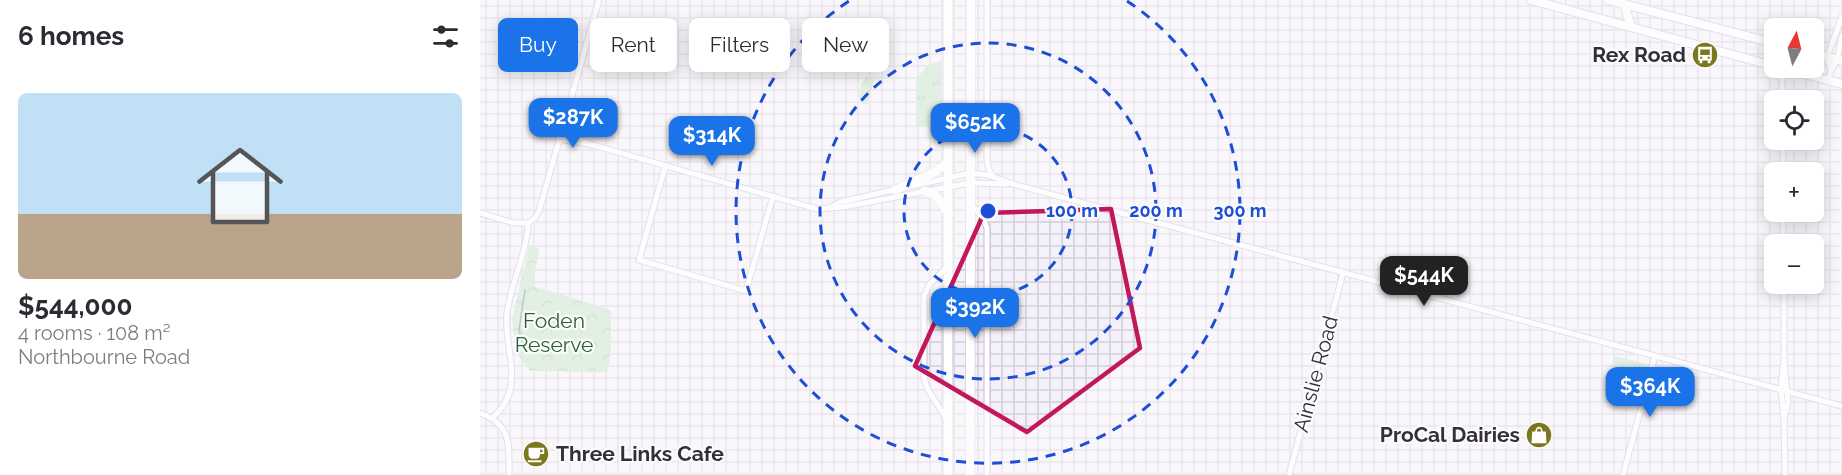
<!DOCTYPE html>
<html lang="en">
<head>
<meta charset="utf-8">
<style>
  :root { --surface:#fff; --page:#f2f2f3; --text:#2b2b33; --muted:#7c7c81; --line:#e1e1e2; --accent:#1a73e8 }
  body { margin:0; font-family:Raleway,sans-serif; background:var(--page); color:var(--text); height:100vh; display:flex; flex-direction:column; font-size:22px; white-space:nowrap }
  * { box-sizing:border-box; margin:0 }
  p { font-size:20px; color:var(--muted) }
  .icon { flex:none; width:33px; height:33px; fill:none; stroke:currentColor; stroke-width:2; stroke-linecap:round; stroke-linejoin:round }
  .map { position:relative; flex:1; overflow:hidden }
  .details { display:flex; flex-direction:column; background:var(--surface); width:480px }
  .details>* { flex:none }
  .banner { position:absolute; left:18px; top:18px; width:570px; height:54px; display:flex; gap:12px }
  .needle { width:39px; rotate:7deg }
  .controls { position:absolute; left:1284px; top:18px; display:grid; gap:12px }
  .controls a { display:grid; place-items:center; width:60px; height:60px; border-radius:9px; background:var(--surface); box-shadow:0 3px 15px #0003; font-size:30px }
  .price { position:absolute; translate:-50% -51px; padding:0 14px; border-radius:12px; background:var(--accent); color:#fff; font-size:20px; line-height:39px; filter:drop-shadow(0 2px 3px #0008) }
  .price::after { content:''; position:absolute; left:50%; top:36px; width:18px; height:14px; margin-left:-9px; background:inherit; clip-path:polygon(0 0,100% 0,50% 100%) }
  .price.selected { background:#222; color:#fff }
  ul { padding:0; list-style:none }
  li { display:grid; align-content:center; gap:12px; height:318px; padding:0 18px }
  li+li { border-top:2px solid var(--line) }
  li span { display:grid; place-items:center; height:186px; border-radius:9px; color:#555 }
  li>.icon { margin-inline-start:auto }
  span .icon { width:108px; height:108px; fill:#fffc; stroke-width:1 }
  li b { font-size:26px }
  h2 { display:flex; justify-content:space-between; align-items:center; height:72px; padding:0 18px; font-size:26px }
  .tag { padding:0 21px; border-radius:9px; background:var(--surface); box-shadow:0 3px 15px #0003; font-size:21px; line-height:54px }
  .tag.selected { background:var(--accent); color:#fff }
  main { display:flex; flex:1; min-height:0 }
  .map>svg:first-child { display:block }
</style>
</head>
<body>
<main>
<section class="details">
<h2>6 homes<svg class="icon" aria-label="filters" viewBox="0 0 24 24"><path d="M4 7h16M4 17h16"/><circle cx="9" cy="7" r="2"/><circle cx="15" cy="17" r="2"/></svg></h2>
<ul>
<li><span style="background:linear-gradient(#bfe0f5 65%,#b9a48a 0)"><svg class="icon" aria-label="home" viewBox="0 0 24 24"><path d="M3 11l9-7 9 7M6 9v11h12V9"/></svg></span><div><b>$544,000</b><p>4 rooms · 108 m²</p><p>Northbourne Road</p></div></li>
</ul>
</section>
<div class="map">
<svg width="1362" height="475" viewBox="0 0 1362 475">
  <defs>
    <pattern id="industrial-grid" width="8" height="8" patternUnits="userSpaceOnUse" patternTransform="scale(1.5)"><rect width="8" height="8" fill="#f5f1fa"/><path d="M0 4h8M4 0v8" fill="none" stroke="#d3cfd7"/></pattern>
    <pattern id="grass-tufts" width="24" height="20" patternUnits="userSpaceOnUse" patternTransform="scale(1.5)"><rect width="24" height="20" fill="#c3e3c6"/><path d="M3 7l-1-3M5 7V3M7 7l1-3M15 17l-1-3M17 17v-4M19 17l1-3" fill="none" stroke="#a8c3ab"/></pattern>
    <pattern id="park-crowns" width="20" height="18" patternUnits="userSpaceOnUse" patternTransform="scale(1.5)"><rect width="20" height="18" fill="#c3e3c6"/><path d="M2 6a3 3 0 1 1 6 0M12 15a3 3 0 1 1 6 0" fill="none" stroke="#a8c3ab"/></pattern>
    <pattern id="garden-furrows" width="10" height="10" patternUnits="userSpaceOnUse" patternTransform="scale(1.5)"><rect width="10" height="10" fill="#c3e3c6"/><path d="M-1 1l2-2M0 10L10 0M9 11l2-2" fill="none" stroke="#a8c3ab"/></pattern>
  </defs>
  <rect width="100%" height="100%" fill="#fbfbfb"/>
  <path fill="url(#industrial-grid)" fill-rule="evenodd" d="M0,0H1362V475H0ZM1294,28H1334V68H1294ZM1294,100H1334V140H1294ZM1294,172H1334V212H1294ZM1294,244H1334V284H1294Z"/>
  <g fill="url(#grass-tufts)">
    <path d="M461,61V114L459,126H437L436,129V84L437,80L436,79L448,65Z"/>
    <path d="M1134,356L1167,364L1163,381L1156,379L1157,372L1132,365Z"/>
    <path d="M1178,367L1211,376L1209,386L1184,379L1181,386L1173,384Z"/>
  </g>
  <path fill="url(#park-crowns)" d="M49,246L59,248L53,286L131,310V350L128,372L50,371L36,352L32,319Z"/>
  <path fill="url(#garden-furrows)" d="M387,77H393L394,80L387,105L381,103C378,92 379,85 387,77Z"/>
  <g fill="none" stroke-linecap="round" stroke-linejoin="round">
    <path stroke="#7483a3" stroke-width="1.5" d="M44,349L39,330L45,290"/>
    <defs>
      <g id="street">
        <path d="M1301,68L1303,100"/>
        <path d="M1351,70L1347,57L1362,17"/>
        <path d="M1348,80L1351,70L1357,60L1362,36"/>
        <path d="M503,115C515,132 499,158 513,177"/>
        <path d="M492,124L503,115L507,107V0"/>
        <path d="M81,133L109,143"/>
        <path d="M79,139L113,145L337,209L363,207L490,183L528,184"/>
        <path d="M1303,140V172"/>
        <path d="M185,167L159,260L266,291L293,196"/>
        <path d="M432,186L490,173L508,175L533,184L1362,406"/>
        <path d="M491,204L503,219L507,228V475"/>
        <path d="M349,208L361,202L417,189"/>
        <path d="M1303,212V244"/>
        <path d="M0,213L34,223H48"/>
        <path d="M48,223L55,218L59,211L119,0"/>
        <path d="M467,267L449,285L444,296V377L447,388L467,420"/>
        <path d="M1304,284V362L1308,402L1304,419"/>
        <path d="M1303,366L1301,390L1304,419L1305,475"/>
        <path d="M0,413C32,424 29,446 29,475"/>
        <path d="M13,418C20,410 27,402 30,391C36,365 24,339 27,313C31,282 47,254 48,223"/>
        <path d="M809,475L863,273"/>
        <path d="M1143,475L1175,356"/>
      </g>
      <g id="primary">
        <path d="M1051,0L1294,66"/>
        <path d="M1128,0L1294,43"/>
        <path d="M1144,4L1151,27"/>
        <path d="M1334,53L1362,61"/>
        <path d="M1302,68L1362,84"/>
      </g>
      <g id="highway">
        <path d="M468,0V475"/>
        <path d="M415,190L453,173L467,163"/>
        <path d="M445,191L455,195L469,214"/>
        <path d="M490,475L491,0"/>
      </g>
    </defs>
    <use href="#street" stroke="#cbbbdb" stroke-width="7"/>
    <use href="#primary" stroke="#cbbbdb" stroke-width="10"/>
    <use href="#highway" stroke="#cbbbdb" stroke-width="10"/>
    <use href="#street" stroke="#fff" stroke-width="5"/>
    <use href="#primary" stroke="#fff" stroke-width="8"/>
    <use href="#highway" stroke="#fff" stroke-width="9"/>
  </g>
  <path d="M0 0H1362V475H0ZM631,209L660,348L547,432L435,366L504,213Z" fill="#fbfbfb" fill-opacity=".55" fill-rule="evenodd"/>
  <path fill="none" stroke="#c2185b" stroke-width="4.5" stroke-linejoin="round" d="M631,209L660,348L547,432L435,366L504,213Z"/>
  <g fill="none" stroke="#1d4ed8" stroke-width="3" stroke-dasharray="10 8">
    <circle cx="508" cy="211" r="84"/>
    <circle cx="508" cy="211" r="168"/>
    <path d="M647 1A252 252 0 1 1 369 1"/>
  </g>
  <defs>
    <symbol id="bus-disc" viewBox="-11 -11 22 22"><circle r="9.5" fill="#7b771d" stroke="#fbfbfb"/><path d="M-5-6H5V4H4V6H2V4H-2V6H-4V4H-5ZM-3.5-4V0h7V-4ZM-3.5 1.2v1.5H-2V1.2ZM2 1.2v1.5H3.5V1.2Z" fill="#fff"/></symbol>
    <symbol id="shop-disc" viewBox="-11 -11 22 22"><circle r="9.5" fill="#7b771d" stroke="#fbfbfb"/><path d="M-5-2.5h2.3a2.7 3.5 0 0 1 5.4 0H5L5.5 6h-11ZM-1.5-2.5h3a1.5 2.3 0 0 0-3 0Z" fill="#fff"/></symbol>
    <symbol id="cafe-disc" viewBox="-11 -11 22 22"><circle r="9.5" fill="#7b771d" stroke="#fbfbfb"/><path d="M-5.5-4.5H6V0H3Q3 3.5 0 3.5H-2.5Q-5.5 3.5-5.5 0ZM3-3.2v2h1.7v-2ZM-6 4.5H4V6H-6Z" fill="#fff"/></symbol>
  </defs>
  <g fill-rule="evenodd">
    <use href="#bus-disc" x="1210" y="40" width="30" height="30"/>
    <use href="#shop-disc" x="1044" y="420" width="30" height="30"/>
    <use href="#cafe-disc" x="41" y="439" width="30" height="30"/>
  </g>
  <g text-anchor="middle" stroke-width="4.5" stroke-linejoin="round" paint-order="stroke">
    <g font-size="21" font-weight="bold" fill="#342e3b" stroke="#fbfbfb" text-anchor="end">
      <text x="1206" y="62">Rex Road</text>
      <text x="1040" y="442">ProCal Dairies</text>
      <text x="76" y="461" text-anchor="start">Three Links Cafe</text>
    </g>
    <g font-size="21" fill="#2b6233" stroke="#fbfbfb">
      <text x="74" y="328">Foden<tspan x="74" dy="24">Reserve</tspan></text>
    </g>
    <g font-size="21" fill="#342e3b" stroke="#fbfbfb">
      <text transform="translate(836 374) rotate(-75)" y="7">Ainslie Road</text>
    </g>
  </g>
  <circle cx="508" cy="211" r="9" fill="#1d4ed8" stroke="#fbfbfb" stroke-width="3"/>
  <g font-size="18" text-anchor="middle" font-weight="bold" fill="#1d4ed8" stroke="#fbfbfb" stroke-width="4.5" stroke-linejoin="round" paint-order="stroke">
    <text x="592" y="217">100 m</text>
    <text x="676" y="217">200 m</text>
    <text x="760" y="217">300 m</text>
  </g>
</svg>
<div class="controls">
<a><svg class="needle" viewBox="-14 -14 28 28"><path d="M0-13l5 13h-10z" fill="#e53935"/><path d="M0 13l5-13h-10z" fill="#7c7c81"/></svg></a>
<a><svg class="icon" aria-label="locate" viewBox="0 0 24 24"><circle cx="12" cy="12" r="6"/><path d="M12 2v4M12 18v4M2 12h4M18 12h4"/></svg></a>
<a>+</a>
<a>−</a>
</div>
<b class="price" style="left:93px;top:149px">$287K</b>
<b class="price" style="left:495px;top:154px">$652K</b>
<b class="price" style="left:232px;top:167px">$314K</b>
<b class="price selected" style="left:944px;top:307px">$544K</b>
<b class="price" style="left:495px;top:339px">$392K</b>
<b class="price" style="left:1170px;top:418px">$364K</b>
<div class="banner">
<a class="tag selected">Buy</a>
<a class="tag">Rent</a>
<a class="tag">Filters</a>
<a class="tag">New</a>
</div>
</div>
</main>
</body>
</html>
